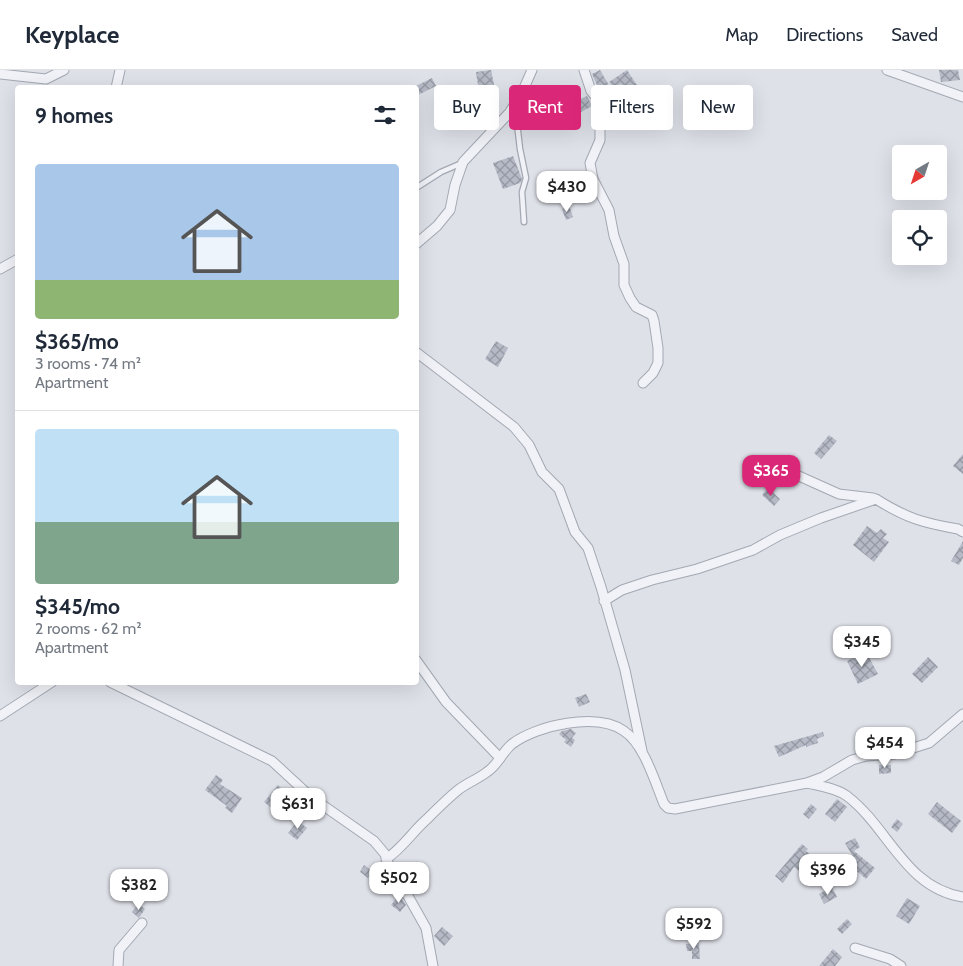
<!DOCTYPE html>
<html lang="en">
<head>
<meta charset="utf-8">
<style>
  :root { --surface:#fff; --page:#f2f2f3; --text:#1f2937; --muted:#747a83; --line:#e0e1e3; --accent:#db2777 }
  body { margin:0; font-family:Cabin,sans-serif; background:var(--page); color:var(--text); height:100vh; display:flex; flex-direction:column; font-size:19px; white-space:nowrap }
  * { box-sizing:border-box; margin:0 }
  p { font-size:16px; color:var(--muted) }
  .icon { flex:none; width:28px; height:28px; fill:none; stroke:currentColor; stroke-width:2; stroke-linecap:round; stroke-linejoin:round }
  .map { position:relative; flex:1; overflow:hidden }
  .side { position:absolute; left:15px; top:15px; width:404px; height:600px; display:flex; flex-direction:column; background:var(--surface); border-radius:5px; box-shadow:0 5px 20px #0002 }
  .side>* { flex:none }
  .guide { position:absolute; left:434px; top:15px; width:454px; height:45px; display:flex; gap:10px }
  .needle { width:32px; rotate:219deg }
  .fabs { position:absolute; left:892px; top:75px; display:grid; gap:10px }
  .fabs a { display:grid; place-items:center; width:55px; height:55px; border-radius:5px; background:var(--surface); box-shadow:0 5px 20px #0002; font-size:25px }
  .price { position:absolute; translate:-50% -42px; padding:0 11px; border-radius:10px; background:#fff; color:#222; font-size:16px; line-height:32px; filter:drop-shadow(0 1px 2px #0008) }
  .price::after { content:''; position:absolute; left:50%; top:30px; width:15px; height:11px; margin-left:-8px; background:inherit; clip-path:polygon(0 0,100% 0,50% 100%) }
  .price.on { background:var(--accent); color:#fff }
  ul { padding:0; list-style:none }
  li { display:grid; align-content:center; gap:10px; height:265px; padding:0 20px }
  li+li { border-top:1px solid var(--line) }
  li span { display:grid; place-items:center; height:155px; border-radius:5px; color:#555 }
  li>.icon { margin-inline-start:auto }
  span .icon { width:90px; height:90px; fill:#fffc; stroke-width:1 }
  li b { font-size:21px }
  h2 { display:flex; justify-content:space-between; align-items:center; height:60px; padding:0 20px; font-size:21px }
  .tag { padding:0 18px; border-radius:5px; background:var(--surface); box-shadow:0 5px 20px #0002; font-size:18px; line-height:45px }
  .tag.on { background:var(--accent); color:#fff }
  header { display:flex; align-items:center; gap:30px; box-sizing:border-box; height:70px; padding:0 25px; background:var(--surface); border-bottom:1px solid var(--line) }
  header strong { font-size:24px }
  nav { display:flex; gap:28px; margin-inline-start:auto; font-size:18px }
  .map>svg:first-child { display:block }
</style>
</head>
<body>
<header>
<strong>Keyplace</strong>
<nav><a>Map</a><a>Directions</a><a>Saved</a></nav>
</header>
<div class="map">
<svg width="963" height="896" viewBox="0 0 963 896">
  <defs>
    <pattern id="building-cross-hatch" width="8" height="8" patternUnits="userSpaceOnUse" patternTransform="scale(1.25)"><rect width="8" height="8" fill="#b5bac6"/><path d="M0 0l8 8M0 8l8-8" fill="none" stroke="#9398a2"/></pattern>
  </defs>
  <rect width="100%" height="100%" fill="#dee1e8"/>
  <g fill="url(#building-cross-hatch)">
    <path d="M491,0L496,24L488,25L489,34L481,35L476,2Z"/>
    <path d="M600,0L610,17L601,24L592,4Z"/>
    <path d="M627,0L639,18L628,25L621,14L614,19L609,12Z"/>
    <path d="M939,0H958L960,10L941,12Z"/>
    <path d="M432,8L436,16L416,26V16Z"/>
    <path d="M587,26L592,36L581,42L575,32Z"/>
    <path d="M513,86L522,109L520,113L503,119L493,93Z"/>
    <path d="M569,136L573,147L566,150L562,139Z"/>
    <path d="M496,271L508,278L498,297L485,289Z"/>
    <path d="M829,365L837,371L821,389L814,383Z"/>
    <path d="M963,384V404L953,396Z"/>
    <path d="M768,418L780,429L774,436L762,425Z"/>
    <path d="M867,456L877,463L881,459L887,464L883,468L889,472L874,492L853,475Z"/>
    <path d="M963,471V488L959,495L951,491Z"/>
    <path d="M866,582L878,604L858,614L847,591Z"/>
    <path d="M928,587L938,597L922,613L912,604Z"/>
    <path d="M586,624L590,632L579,637L575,628Z"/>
    <path d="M571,659L576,663L572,668L575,670L571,677L564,672L566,670L559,664L562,661Z"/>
    <path d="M823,662L824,666L817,669L818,673L806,677V675L779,687L774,676Z"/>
    <path d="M879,695H891V703L879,704Z"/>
    <path d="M216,705L223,710L220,714L242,728L232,743L225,738L227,736L205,720Z"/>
    <path d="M278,715L288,724L274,740L264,732Z"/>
    <path d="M837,729L847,737L835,752L825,744Z"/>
    <path d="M937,732L961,751L952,763L928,744Z"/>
    <path d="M811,734L817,739L809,749L803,744Z"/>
    <path d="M897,749L903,754L897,762L891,757Z"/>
    <path d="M298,751L307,758L297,770L288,763Z"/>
    <path d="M855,768L860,777L854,781L875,798L866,809L852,797L856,792L845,773Z"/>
    <path d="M802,774L808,779L806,781L810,784L799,801L794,797L783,813L775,806Z"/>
    <path d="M364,795L373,802L368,808L360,802Z"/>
    <path d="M832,817L837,827L824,834L819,824Z"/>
    <path d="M399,825L406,835L400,842L391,835Z"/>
    <path d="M907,828L920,836L909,854L896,846Z"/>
    <path d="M138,834L145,839L139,848L132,842Z"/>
    <path d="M847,849L852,854L842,864L837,859Z"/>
    <path d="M442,857L453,866L444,876L434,866Z"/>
    <path d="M699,873L700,889H692V881H687L686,874Z"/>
    <path d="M833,879L842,887L835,896H819Z"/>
  </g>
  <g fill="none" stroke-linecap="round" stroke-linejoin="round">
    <defs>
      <g id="lane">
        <path d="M515,36L520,79L526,108L522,122L524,152"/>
        <path d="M416,118L441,102L462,93"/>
      </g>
      <g id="street">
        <path d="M584,0L591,21L600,32V70L590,93L593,109L609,140L614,166L624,194V215L630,228L636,237L652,245L654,251L658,278V293L653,303L643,313"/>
        <path d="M887,0L963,27"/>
        <path d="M0,4L46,9L64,0"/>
        <path d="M116,18L120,0"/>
        <path d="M416,174L437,156L450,140L455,115L463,92L509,43L521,25L532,0"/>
        <path d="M0,199L18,189"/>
        <path d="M416,282L514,357L529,375L542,402L559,419L575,462L588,478L601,517L625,600L642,681"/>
        <path d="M790,402L839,424L873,428"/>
        <path d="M604,531L622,520L652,510L697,499L753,480L780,465L821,448L876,429C906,448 923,453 958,459L963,462"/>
        <path d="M416,590L446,632L500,688"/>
        <path d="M110,612L272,691L311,727L374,771L385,784L393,807L408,826L426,858L433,896"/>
        <path d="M0,646L52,612"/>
        <path d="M807,713C820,716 836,718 847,726C889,758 905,818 963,827"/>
        <path d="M386,789C402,779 413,761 427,749C437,739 447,729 458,720C467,713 478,709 487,702C498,695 502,682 512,674C537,655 597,642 624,661C644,674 655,712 664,734L668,738L675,739L807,713L823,707L852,690L866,686L894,684L929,673L963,644"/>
        <path d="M855,878L890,889L901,896"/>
        <path d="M118,896L119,880L142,853"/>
      </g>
    </defs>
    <use href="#lane" stroke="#a3a8b2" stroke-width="7"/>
    <use href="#street" stroke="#a3a8b2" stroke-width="11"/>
    <use href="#lane" stroke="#f1f2f7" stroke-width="4.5"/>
    <use href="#street" stroke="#f1f2f7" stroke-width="9"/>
  </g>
</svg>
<div class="fabs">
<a><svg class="needle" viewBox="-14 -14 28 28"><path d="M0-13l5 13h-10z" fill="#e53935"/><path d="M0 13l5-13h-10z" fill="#747a83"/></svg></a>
<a><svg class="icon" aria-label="locate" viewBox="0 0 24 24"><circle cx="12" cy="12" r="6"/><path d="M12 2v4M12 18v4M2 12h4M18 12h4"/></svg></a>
</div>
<b class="price" style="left:567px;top:143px">$430</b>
<b class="price on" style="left:771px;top:427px">$365</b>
<b class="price" style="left:862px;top:598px">$345</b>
<b class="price" style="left:885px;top:699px">$454</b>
<b class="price" style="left:298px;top:760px">$631</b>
<b class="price" style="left:828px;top:826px">$396</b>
<b class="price" style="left:399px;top:834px">$502</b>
<b class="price" style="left:139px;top:841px">$382</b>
<b class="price" style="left:694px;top:880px">$592</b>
<div class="guide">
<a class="tag">Buy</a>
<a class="tag on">Rent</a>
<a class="tag">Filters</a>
<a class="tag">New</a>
</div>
<section class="side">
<h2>9 homes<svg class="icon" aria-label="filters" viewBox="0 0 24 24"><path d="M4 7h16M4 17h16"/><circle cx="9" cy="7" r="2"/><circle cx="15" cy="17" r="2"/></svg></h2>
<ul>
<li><span style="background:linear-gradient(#a9c7e8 75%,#8fb573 0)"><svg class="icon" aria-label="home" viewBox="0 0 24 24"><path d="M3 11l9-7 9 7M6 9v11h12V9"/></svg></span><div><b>$365/mo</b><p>3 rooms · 74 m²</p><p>Apartment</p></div></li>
<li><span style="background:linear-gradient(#bfe0f5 60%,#7fa58c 0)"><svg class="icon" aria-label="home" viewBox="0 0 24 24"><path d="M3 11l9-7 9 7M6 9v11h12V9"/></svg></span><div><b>$345/mo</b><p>2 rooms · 62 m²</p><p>Apartment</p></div></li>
</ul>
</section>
</div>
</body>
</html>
